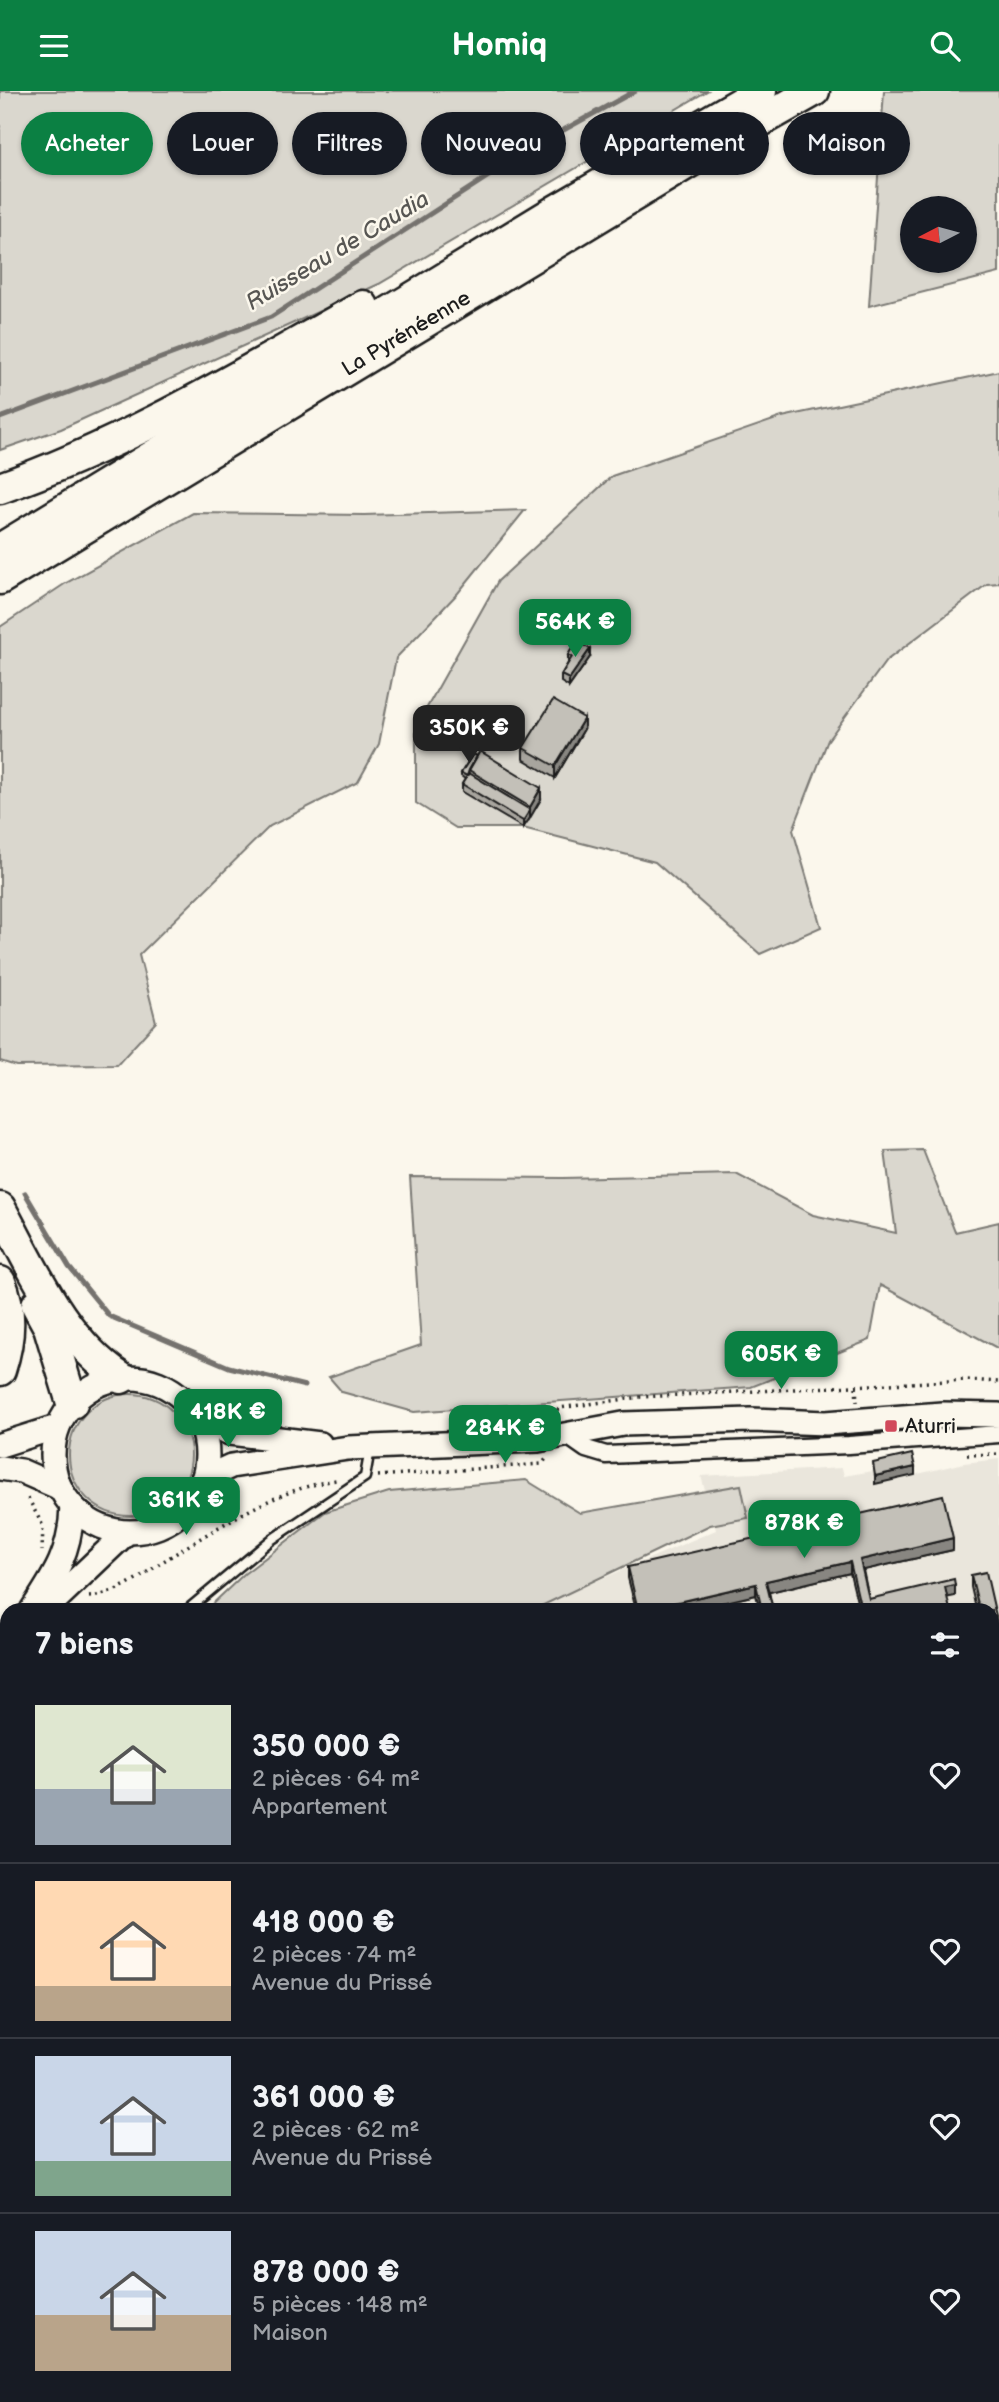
<!DOCTYPE html>
<html lang="fr">
<head>
<meta charset="utf-8">
<style>
  :root { --surface:#171b24; --page:#242831; --text:#f1f3f6; --muted:#9ea1a6; --line:#363941; --accent:#0b8043 }
  body { margin:0; font-family:"Balsamiq Sans",sans-serif; background:var(--page); color:var(--text); height:100vh; display:flex; flex-direction:column; font-size:26px; white-space:nowrap }
  * { box-sizing:border-box; margin:0 }
  p { font-size:23px; color:var(--muted) }
  .icon { flex:none; width:38px; height:38px; fill:none; stroke:currentColor; stroke-width:2; stroke-linecap:round; stroke-linejoin:round }
  .map { position:relative; flex:1; overflow:hidden }
  .panel { position:absolute; left:0px; top:1512px; width:999px; height:800px; display:flex; flex-direction:column; background:var(--surface); border-radius:21px 21px 0 0; box-shadow:0 2px 5px #0004 }
  .panel>* { flex:none }
  .hud { position:absolute; left:21px; top:21px; width:957px; height:63px; display:flex; gap:14px }
  .needle { width:46px; rotate:264deg }
  .controls { position:absolute; left:900px; top:105px; display:grid; gap:14px }
  .controls a { display:grid; place-items:center; width:77px; height:77px; border-radius:50%; background:var(--surface); box-shadow:0 2px 5px #0004; font-size:35px }
  .price { position:absolute; translate:-50% -60px; padding:0 16px; border-radius:14px; background:var(--accent); color:#fff; font-size:23px; line-height:46px; filter:drop-shadow(0 2px 4px #0008) }
  .price::after { content:''; position:absolute; left:50%; top:42px; width:21px; height:16px; margin-left:-10px; background:inherit; clip-path:polygon(0 0,100% 0,50% 100%) }
  .price.on { background:#222; color:#fff }
  ul { padding:0; list-style:none }
  li { display:flex; align-items:center; gap:21px; height:175px; padding:0 35px }
  li+li { border-top:2px solid var(--line) }
  li span { display:grid; place-items:center; flex:none; width:196px; height:140px; border-radius:0px; color:#555 }
  li>.icon { margin-inline-start:auto }
  span .icon { width:84px; height:84px; fill:#fffc; stroke-width:1 }
  li b { font-size:30px }
  h2 { display:flex; justify-content:space-between; align-items:center; height:84px; padding:0 35px; font-size:30px }
  .chip { padding:0 24px; border-radius:32px; background:var(--surface); box-shadow:0 2px 5px #0004; font-size:24px; line-height:63px }
  .chip.on { background:var(--accent); color:#fff }
  header { display:flex; justify-content:space-between; align-items:center; height:91px; padding:0 35px; background:var(--accent); color:#fff; font-size:32px; font-weight:700 }
  .map>svg:first-child { display:block }
</style>
</head>
<body>
<header><svg class="icon" aria-label="menu" viewBox="0 0 24 24"><path d="M4 6h16M4 12h16M4 18h16"/></svg>Homiq<svg class="icon" aria-label="search" viewBox="0 0 24 24"><circle cx="10" cy="10" r="6"/><path d="M15 15l6 6"/></svg></header>
<div class="map">
<svg width="999" height="2311" viewBox="0 0 999 2311">
  <rect width="100%" height="100%" fill="#fbf7ec"/>
  <filter id="ink" filterUnits="userSpaceOnUse"><feTurbulence type="fractalNoise" baseFrequency=".0143" numOctaves="2"/><feDisplacementMap in="SourceGraphic" scale="14" xChannelSelector="R" yChannelSelector="G"/><feConvolveMatrix kernelMatrix="1 2 1 2 8 2 1 2 1" color-interpolation-filters="sRGB"/></filter>
  <g filter="url(#ink)">
    <path fill="#eae6dc" d="M999,1368V1537L992,1549V1519H529L716,1439L701,1385L842,1377L844,1385L873,1380L876,1393L964,1372Z"/>
    <g fill="#dad7ce" stroke="#7b7a75" stroke-width="2" fill-rule="evenodd">
      <path d="M0,0H707L379,193L61,338L0,359Z"/>
      <path d="M884,0H999V182L869,215ZM912,117H964V170H912Z"/>
      <path d="M999,280V492L987,493L886,570L828,649L793,739L821,836L760,863L655,771L523,737H456L416,712V636L498,490L612,385L782,326Z"/>
      <path d="M525,419L458,502L396,567L379,653L358,691L270,735L139,864L156,931L117,974L16,975L0,970V536L66,492L193,422L364,424Z"/>
      <path d="M923,1059L955,1141L999,1131V1258L880,1194L870,1249L751,1296L414,1321L342,1301L329,1286L421,1254L410,1086L563,1087L736,1083L813,1124L896,1142L885,1060Z"/>
      <circle cx="130" cy="1364" r="61"/>
      <path d="M526,1389L580,1422L741,1394L748,1427L710,1434L533,1519H206L244,1483L325,1421L389,1401Z"/>
      <path d="M999,1552V1845L992,1856V1562Z"/>
      <path d="M7,1646V1803L0,1807V1649Z"/>
    </g>
    <path fill="#afaca5" stroke="#74726e" stroke-width="2" d="M560,518L583,530L576,544L552,533Z"/>
    <g fill="none" stroke-linecap="round" stroke-linejoin="round">
      <g stroke="#74726e" stroke-width="5">
        <path d="M0,327L271,226L538,53L635,0"/>
        <path d="M25,1102L69,1176L109,1225L229,1276L305,1295"/>
      </g>
      <defs>
        <g id="service">
          <path d="M187,1519L271,1449L365,1386L370,1358"/>
          <path d="M0,1644L7,1641"/>
        </g>
        <g id="minor">
          <path d="M566,1344L586,1358L606,1364L849,1354L999,1343"/>
          <path d="M0,1966L7,1964"/>
          <path d="M0,2113L7,2111"/>
          <path d="M0,2150L7,2149"/>
          <path d="M331,2305L336,2311"/>
          <path d="M835,2305L845,2311"/>
          <path d="M966,2305L982,2311"/>
          <path d="M915,2311L916,2305"/>
        </g>
        <g id="secondary">
          <circle cx="130" cy="1364" r="77"/>
          <path d="M200,1331L230,1342L320,1353"/>
          <path d="M0,1354L57,1336"/>
          <path d="M0,1377L21,1380L60,1397"/>
          <path d="M203,1388L231,1375L348,1357L538,1349L623,1333L751,1329L826,1332L942,1323L999,1324"/>
          <path d="M32,1519C56,1483 71,1460 72,1415"/>
          <path d="M45,1519L126,1442"/>
          <path d="M0,1557L7,1551"/>
        </g>
        <g id="motorway">
          <path d="M0,397C129,352 245,281 363,215"/>
          <path d="M0,458L555,120L761,0"/>
          <path d="M0,488L706,61L814,0"/>
          <path d="M0,1117C33,1177 62,1248 121,1287"/>
          <path d="M0,1191C12,1219 10,1249 0,1279"/>
          <path d="M37,1214L49,1236L72,1312"/>
        </g>
      </defs>
      <use href="#service" stroke="#1c1c1c" stroke-width="13"/>
      <use href="#minor" stroke="#1c1c1c" stroke-width="21"/>
      <use href="#secondary" stroke="#1c1c1c" stroke-width="28"/>
      <use href="#motorway" stroke="#1c1c1c" stroke-width="35"/>
      <g stroke="#1c1c1c" stroke-width="3.5" stroke-dasharray="2 5" stroke-linecap="butt">
        <path d="M856,1296L857,1311"/>
        <path d="M553,1325L559,1317L641,1306L967,1289L999,1291"/>
        <path d="M967,1364L999,1363"/>
        <path d="M378,1385L542,1373L546,1368"/>
        <path d="M28,1407L43,1435L42,1460"/>
        <path d="M89,1506C118,1504 146,1481 170,1466C222,1434 274,1399 336,1389"/>
        <path d="M992,1601L999,1580"/>
        <path d="M992,1823L999,1824"/>
      </g>
      <use href="#service" stroke="#fbf7ec" stroke-width="8"/>
      <use href="#minor" stroke="#fbf7ec" stroke-width="16"/>
      <use href="#secondary" stroke="#fbf7ec" stroke-width="23"/>
      <use href="#motorway" stroke="#fbf7ec" stroke-width="30"/>
    </g>
    <g fill="#a8a59e" stroke="#1c1c1c" stroke-width="2">
      <path d="M568,564L590,566L569,596L561,591V584L568,572Z"/>
      <path d="M584,638L555,687L523,668V657Z"/>
      <path d="M473,663L541,708L523,737L462,701V693L465,688L461,685V682Z"/>
      <path d="M953,1459L863,1479L869,1508L955,1505L857,1511L850,1482L769,1501L773,1519H760L756,1504L691,1519H636L628,1487V1476Z"/>
      <path d="M971,1484L996,1536L976,1518L971,1496Z"/>
      <path d="M999,1898V1921L992,1916V1907Z"/>
      <path d="M992,1965L999,1966V2001H992Z"/>
      <path d="M992,2179L999,2180V2218L992,2217Z"/>
      <path d="M69,2305H96L90,2311H75Z"/>
      <path d="M269,2305L327,2311H269Z"/>
      <path d="M495,2305H516L512,2307L514,2311H499Z"/>
    </g>
    <g fill="#888681" stroke="#1c1c1c" stroke-width="2">
      <path d="M590,558V566L569,596V588Z"/>
      <path d="M584,627V638L555,687V675Z"/>
      <path d="M541,697V708L530,727V716Z"/>
      <path d="M530,719V727L523,737V730Z"/>
      <path d="M915,1376V1384L875,1393V1385Z"/>
      <path d="M953,1447V1459L860,1480V1469Z"/>
      <path d="M850,1471V1482L766,1502V1490Z"/>
      <path d="M756,1493V1504L691,1519H643Z"/>
      <path d="M955,1494V1505L945,1507V1496Z"/>
      <path d="M996,1525V1536L992,1537V1526Z"/>
      <path d="M7,2070V2077L0,2079V2072Z"/>
      <path d="M3,2211V2218L0,2219V2212Z"/>
      <path d="M7,2276V2283L0,2286V2278Z"/>
      <path d="M89,2305H96L90,2311H82Z"/>
      <path d="M504,2305H516L506,2311H501V2306Z"/>
    </g>
    <g fill="#c3c0b8" stroke="#1c1c1c" stroke-width="2">
      <path d="M576,550L590,558L569,588L561,584L572,566L568,564Z"/>
      <path d="M553,609L584,627L555,675L523,657Z"/>
      <path d="M480,660L541,697L530,716L469,679Z"/>
      <path d="M473,663L477,665L469,679L467,685L461,682Z"/>
      <path d="M469,682L530,719L523,730L462,693Z"/>
      <path d="M912,1363L915,1376L875,1385L873,1372Z"/>
      <path d="M943,1404L953,1447L860,1469L869,1508L954,1488L955,1494L945,1496L950,1519H821L859,1510L850,1471L766,1490L773,1519H762L756,1493L643,1519H638L628,1476Z"/>
      <path d="M986,1481L996,1525L992,1526V1519H971L979,1517L971,1484Z"/>
      <path d="M999,1898V1913L992,1908Z"/>
      <path d="M992,1965L999,1966V1994L992,1993Z"/>
      <path d="M7,2043V2070L0,2072V2047Z"/>
      <path d="M992,2179L999,2180V2211L992,2210Z"/>
      <path d="M0,2197L3,2211L0,2212Z"/>
      <path d="M992,2247L996,2248L993,2268H992Z"/>
      <path d="M7,2250V2276L0,2278V2252Z"/>
      <path d="M76,2305H89L82,2311Z"/>
      <path d="M269,2305H323L327,2309L325,2311H284L281,2307L275,2311Z"/>
      <path d="M424,2305H450L456,2311H421L419,2309Z"/>
      <path d="M510,2305L514,2311H501V2310Z"/>
    </g>
  </g>
  <rect fill="#d1495b" stroke="#fbf7ec" stroke-width="2.5" x="884" y="1328" width="14" height="14" rx="3.5"/>
  <g text-anchor="middle" stroke-width="5" stroke-linejoin="round" paint-order="stroke">
    <g font-size="21" fill="#1c1c1c" stroke="#fbf7ec">
      <text transform="translate(406 242) rotate(-31)" y="7">La Pyrénéenne</text>
    </g>
    <g font-size="21" fill="#1c1c1c" stroke="#fbf7ec" text-anchor="start">
      <text x="905" y="1342">Aturri</text>
    </g>
    <g font-size="23" font-style="italic" fill="#575653" stroke="#fbf7ec">
      <text transform="translate(337 159) rotate(-31)" y="8">Ruisseau de Caudia</text>
    </g>
  </g>
</svg>
<div class="controls">
<a><svg class="needle" viewBox="-14 -14 28 28"><path d="M0-13l5 13h-10z" fill="#e53935"/><path d="M0 13l5-13h-10z" fill="#9ea1a6"/></svg></a>
</div>
<b class="price" style="left:575px;top:568px">564K €</b>
<b class="price on" style="left:469px;top:674px">350K €</b>
<b class="price" style="left:781px;top:1300px">605K €</b>
<b class="price" style="left:228px;top:1358px">418K €</b>
<b class="price" style="left:505px;top:1374px">284K €</b>
<b class="price" style="left:186px;top:1446px">361K €</b>
<b class="price" style="left:804px;top:1469px">878K €</b>
<div class="hud">
<a class="chip on">Acheter</a>
<a class="chip">Louer</a>
<a class="chip">Filtres</a>
<a class="chip">Nouveau</a>
<a class="chip">Appartement</a>
<a class="chip">Maison</a>
</div>
<section class="panel">
<h2>7 biens<svg class="icon" aria-label="filters" viewBox="0 0 24 24"><path d="M4 7h16M4 17h16"/><circle cx="9" cy="7" r="2"/><circle cx="15" cy="17" r="2"/></svg></h2>
<ul>
<li><span style="background:linear-gradient(#dfe7d0 60%,#9aa5b1 0)"><svg class="icon" aria-label="home" viewBox="0 0 24 24"><path d="M3 11l9-7 9 7M6 9v11h12V9"/></svg></span><div><b>350 000 €</b><p>2 pièces · 64 m²</p><p>Appartement</p></div><svg class="icon" aria-label="heart" viewBox="0 0 24 24"><path d="M12 20l-8-8c-3-5 5-10 8-4 3-6 11-1 8 4z"/></svg></li>
<li><span style="background:linear-gradient(#ffd9b3 75%,#b9a48a 0)"><svg class="icon" aria-label="home" viewBox="0 0 24 24"><path d="M3 11l9-7 9 7M6 9v11h12V9"/></svg></span><div><b>418 000 €</b><p>2 pièces · 74 m²</p><p>Avenue du Prissé</p></div><svg class="icon" aria-label="heart" viewBox="0 0 24 24"><path d="M12 20l-8-8c-3-5 5-10 8-4 3-6 11-1 8 4z"/></svg></li>
<li><span style="background:linear-gradient(#c9d6e8 75%,#7fa58c 0)"><svg class="icon" aria-label="home" viewBox="0 0 24 24"><path d="M3 11l9-7 9 7M6 9v11h12V9"/></svg></span><div><b>361 000 €</b><p>2 pièces · 62 m²</p><p>Avenue du Prissé</p></div><svg class="icon" aria-label="heart" viewBox="0 0 24 24"><path d="M12 20l-8-8c-3-5 5-10 8-4 3-6 11-1 8 4z"/></svg></li>
<li><span style="background:linear-gradient(#c9d6e8 60%,#b9a48a 0)"><svg class="icon" aria-label="home" viewBox="0 0 24 24"><path d="M3 11l9-7 9 7M6 9v11h12V9"/></svg></span><div><b>878 000 €</b><p>5 pièces · 148 m²</p><p>Maison</p></div><svg class="icon" aria-label="heart" viewBox="0 0 24 24"><path d="M12 20l-8-8c-3-5 5-10 8-4 3-6 11-1 8 4z"/></svg></li>
</ul>
</section>
</div>
</body>
</html>
